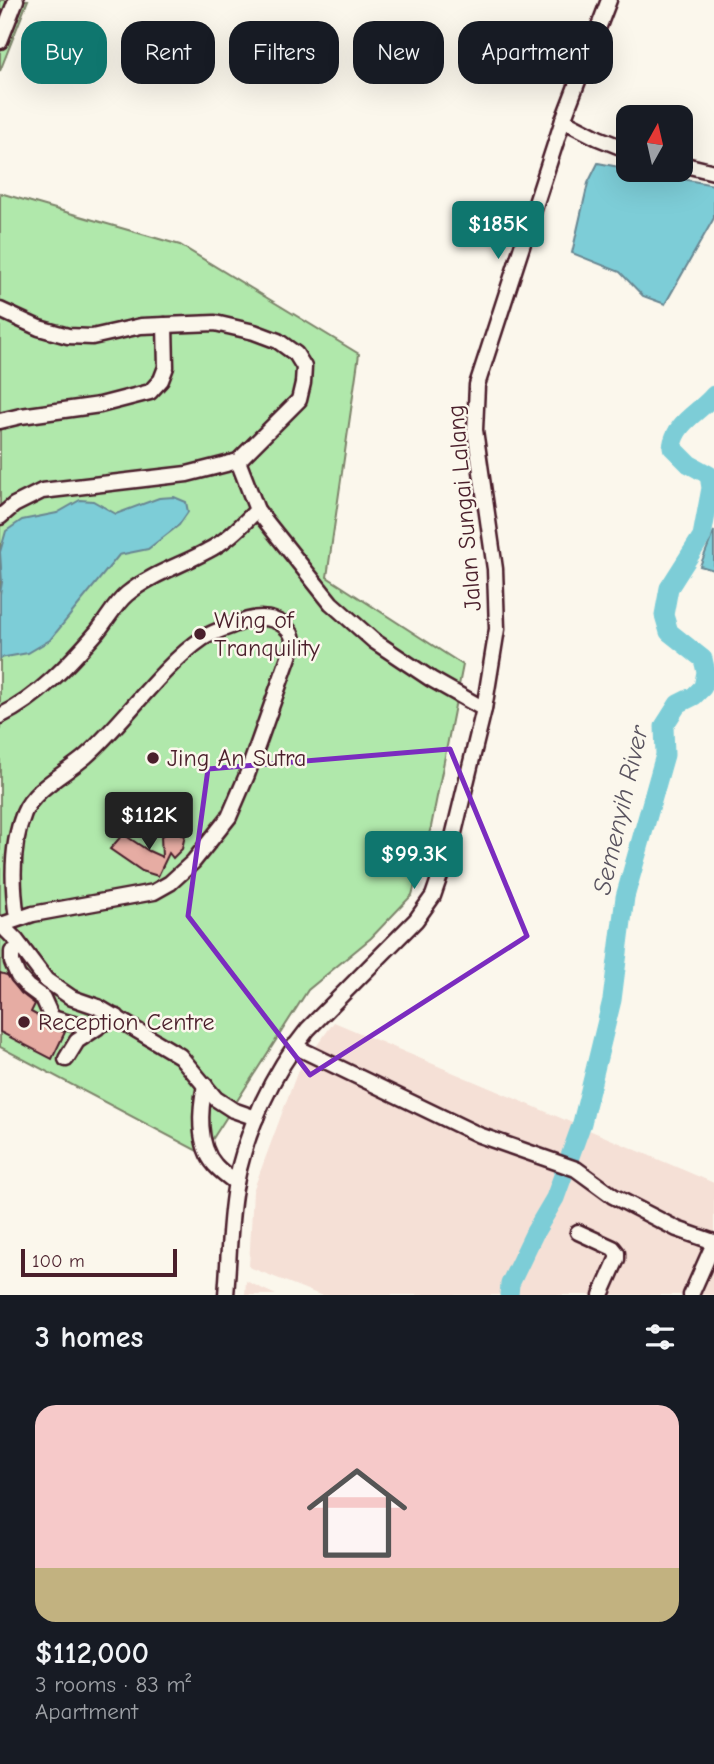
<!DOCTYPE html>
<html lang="en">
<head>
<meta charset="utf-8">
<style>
  :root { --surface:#171b24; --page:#242831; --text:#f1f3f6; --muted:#9ea1a6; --line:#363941; --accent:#0f766e }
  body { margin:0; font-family:"Comic Neue",sans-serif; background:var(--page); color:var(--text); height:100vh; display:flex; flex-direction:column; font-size:26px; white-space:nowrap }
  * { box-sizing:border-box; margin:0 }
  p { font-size:23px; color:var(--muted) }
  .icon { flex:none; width:38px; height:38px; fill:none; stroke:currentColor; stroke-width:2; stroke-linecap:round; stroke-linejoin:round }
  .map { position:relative; height:1295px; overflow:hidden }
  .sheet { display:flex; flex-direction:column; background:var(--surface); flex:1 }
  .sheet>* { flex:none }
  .guide { position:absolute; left:21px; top:21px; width:672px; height:63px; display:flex; gap:14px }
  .needle { width:46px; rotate:8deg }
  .fabs { position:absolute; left:616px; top:105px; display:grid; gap:14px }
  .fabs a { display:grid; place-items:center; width:77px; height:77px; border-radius:14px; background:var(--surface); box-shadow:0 7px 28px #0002; font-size:35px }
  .scale { position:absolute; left:21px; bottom:18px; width:156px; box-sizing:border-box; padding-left:7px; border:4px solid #4a1f2b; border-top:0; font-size:19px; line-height:24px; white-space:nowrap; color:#4a1f2b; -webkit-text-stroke:5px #fbf7ec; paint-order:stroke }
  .price { position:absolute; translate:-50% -60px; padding:0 16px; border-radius:7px; background:var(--accent); color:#fff; font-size:23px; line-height:46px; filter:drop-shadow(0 2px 4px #0008) }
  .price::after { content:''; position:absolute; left:50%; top:42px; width:21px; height:16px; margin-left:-10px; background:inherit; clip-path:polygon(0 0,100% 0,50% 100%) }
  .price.current { background:#222; color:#fff }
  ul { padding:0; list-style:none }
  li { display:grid; align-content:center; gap:14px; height:371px; padding:0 35px }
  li+li { border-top:2px solid var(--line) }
  li span { display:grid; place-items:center; height:217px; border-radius:21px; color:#555 }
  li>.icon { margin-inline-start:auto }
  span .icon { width:126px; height:126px; fill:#fffc; stroke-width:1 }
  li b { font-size:30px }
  h2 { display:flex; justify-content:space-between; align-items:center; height:84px; padding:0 35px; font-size:30px }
  .chip { padding:0 24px; border-radius:21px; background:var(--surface); box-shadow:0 7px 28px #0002; font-size:24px; line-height:63px }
  .chip.current { background:var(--accent); color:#fff }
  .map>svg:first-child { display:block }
</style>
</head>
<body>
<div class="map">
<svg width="714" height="1295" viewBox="0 0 714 1295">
  <rect width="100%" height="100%" fill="#fbf7ec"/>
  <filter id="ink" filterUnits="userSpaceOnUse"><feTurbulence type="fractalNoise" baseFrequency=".0143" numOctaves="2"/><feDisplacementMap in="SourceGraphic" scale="14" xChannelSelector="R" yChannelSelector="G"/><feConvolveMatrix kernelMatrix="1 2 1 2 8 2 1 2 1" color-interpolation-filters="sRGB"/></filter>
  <g filter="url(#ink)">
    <g fill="#f5e0d6">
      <path d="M334,1022L714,1183V1295H320L249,1267L253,1191L297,1073Z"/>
      <path d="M246,1281L276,1295H245Z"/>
    </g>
    <g fill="#b0e8ab" stroke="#7d846b" stroke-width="2">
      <path d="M0,0H28L0,71Z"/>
      <path d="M0,193L180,245L359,354L327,577L463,665L431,827L412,895L371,938L308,990L203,1154L0,1047Z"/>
    </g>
    <g fill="#7dcdd7" stroke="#698792" stroke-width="2">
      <path d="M598,163L714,185V218L665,304L643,296L620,272L572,253L588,183Z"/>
      <path d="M174,497L186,502L188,512L179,525L148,549L119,555L50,640L28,653L0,658V594L2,582L0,552L6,531L22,520L57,513L80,500L93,501L116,514L159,498Z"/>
      <path d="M714,531V570L700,566Z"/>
    </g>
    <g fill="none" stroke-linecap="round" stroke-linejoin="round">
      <path stroke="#7dcdd7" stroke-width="19" d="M509,1295L510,1284L535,1232L555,1198L582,1123L612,1000L625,897L665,755L664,726L678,704L694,696L703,687L706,672L703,659L669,632L664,615L669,588L702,536L711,488L709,475L689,464L672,447C675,422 699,413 714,395"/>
    </g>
    <g fill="#e6aca3" stroke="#4a1f2b" stroke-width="2">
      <path d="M179,827L181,835H185L182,849L173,858L169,853L158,876L142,871L110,849L123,834L149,851L162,857L161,836Z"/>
      <path d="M0,973L7,975L21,993L35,1004L31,1012L42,1018L46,1026L65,1032L52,1059L0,1032Z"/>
    </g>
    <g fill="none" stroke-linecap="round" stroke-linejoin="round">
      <defs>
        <g id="minor">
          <path d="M0,41L16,0"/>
          <path d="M563,120L598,138L628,150"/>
          <path d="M681,164L714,172"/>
          <path d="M0,310L39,328L68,336L92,337L141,326L215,323L254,332L278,341L296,354L304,367L303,383L299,400L238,461L187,474L42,491L14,505L0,517"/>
          <path d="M0,421L21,416L100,405L150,392L161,380L166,367L165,325"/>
          <path d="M238,461L257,510L331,603L374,641L431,679L484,709"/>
          <path d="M0,716C38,698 70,663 97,632C107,620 115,604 127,594C151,574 180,566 207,551C227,541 241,526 257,510"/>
          <path d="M0,924L16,940L46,980L72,998L98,1007L180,1056L216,1099L233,1110L256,1118"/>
          <path d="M1,925L33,914L154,892L170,883L193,862L229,817L247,775L291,651C295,638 293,633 282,624C270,616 255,617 242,622C229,627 214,631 203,638C160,668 126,720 86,756C67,773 34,788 24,813C11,845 12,884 17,918"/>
          <path d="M22,948L12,952V962L18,976L28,987L43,998L52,1018C81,1026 90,1032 117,1017"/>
          <path d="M294,1046L479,1135L576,1169L613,1196L677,1229L714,1242"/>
          <path d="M66,1059L77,1041L98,1027"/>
          <path d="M205,1085C200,1109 197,1145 215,1165C221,1172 229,1177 236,1183"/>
          <path d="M578,1232L613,1248L617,1253V1259L601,1295"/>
          <path d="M226,1295C229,1260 229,1223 235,1188C245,1132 272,1073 308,1029L416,920L433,896L452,841L484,709L497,629L495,569L475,430L477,385L563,120L609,0"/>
          <path d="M691,1295L714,1243"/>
        </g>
      </defs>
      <use href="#minor" stroke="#4a1f2b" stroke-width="19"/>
      <use href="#minor" stroke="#fbf7ec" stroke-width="14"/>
    </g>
  </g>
  <path fill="none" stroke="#7b2cbf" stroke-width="5" stroke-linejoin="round" d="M450,749L527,936L310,1075L188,916L208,769Z"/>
  <g fill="#4a1f2b" stroke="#fbf7ec" stroke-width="2.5">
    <circle cx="200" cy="634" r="7"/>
    <circle cx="153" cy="758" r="7"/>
    <circle cx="24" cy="1022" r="7"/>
  </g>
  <g text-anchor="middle" stroke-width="5" stroke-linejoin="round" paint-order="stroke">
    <g font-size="24" fill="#4a1f2b" stroke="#fbf7ec">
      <text transform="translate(464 508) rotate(-95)" y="8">Jalan Sungai Lalang</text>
    </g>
    <g font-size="24" fill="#4a1f2b" stroke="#fbf7ec" text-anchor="start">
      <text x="214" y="628">Wing of<tspan x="214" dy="28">Tranquility</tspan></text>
      <text x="167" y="766">Jing An Sutra</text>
      <text x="38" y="1030">Reception Centre</text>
    </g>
    <g font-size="26" font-style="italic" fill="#59535f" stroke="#fbf7ec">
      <text transform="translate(620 810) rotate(-77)" y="9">Semenyih River</text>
    </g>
  </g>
</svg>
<div class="fabs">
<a><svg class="needle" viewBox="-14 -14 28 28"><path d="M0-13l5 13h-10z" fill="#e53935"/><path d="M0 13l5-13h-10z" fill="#9ea1a6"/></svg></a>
</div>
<div class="scale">100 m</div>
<b class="price" style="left:498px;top:261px">$185K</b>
<b class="price current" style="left:149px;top:852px">$112K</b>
<b class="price" style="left:414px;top:891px">$99.3K</b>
<div class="guide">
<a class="chip current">Buy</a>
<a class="chip">Rent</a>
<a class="chip">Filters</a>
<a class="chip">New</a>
<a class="chip">Apartment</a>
</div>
</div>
<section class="sheet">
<h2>3 homes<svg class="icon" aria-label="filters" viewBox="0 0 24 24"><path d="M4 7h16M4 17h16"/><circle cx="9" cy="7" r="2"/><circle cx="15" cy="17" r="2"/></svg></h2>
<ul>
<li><span style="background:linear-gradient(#f6c9c9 75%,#c2b280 0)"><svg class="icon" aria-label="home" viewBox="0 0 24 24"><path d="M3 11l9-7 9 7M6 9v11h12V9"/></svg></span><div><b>$112,000</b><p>3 rooms · 83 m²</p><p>Apartment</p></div></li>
</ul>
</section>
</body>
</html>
